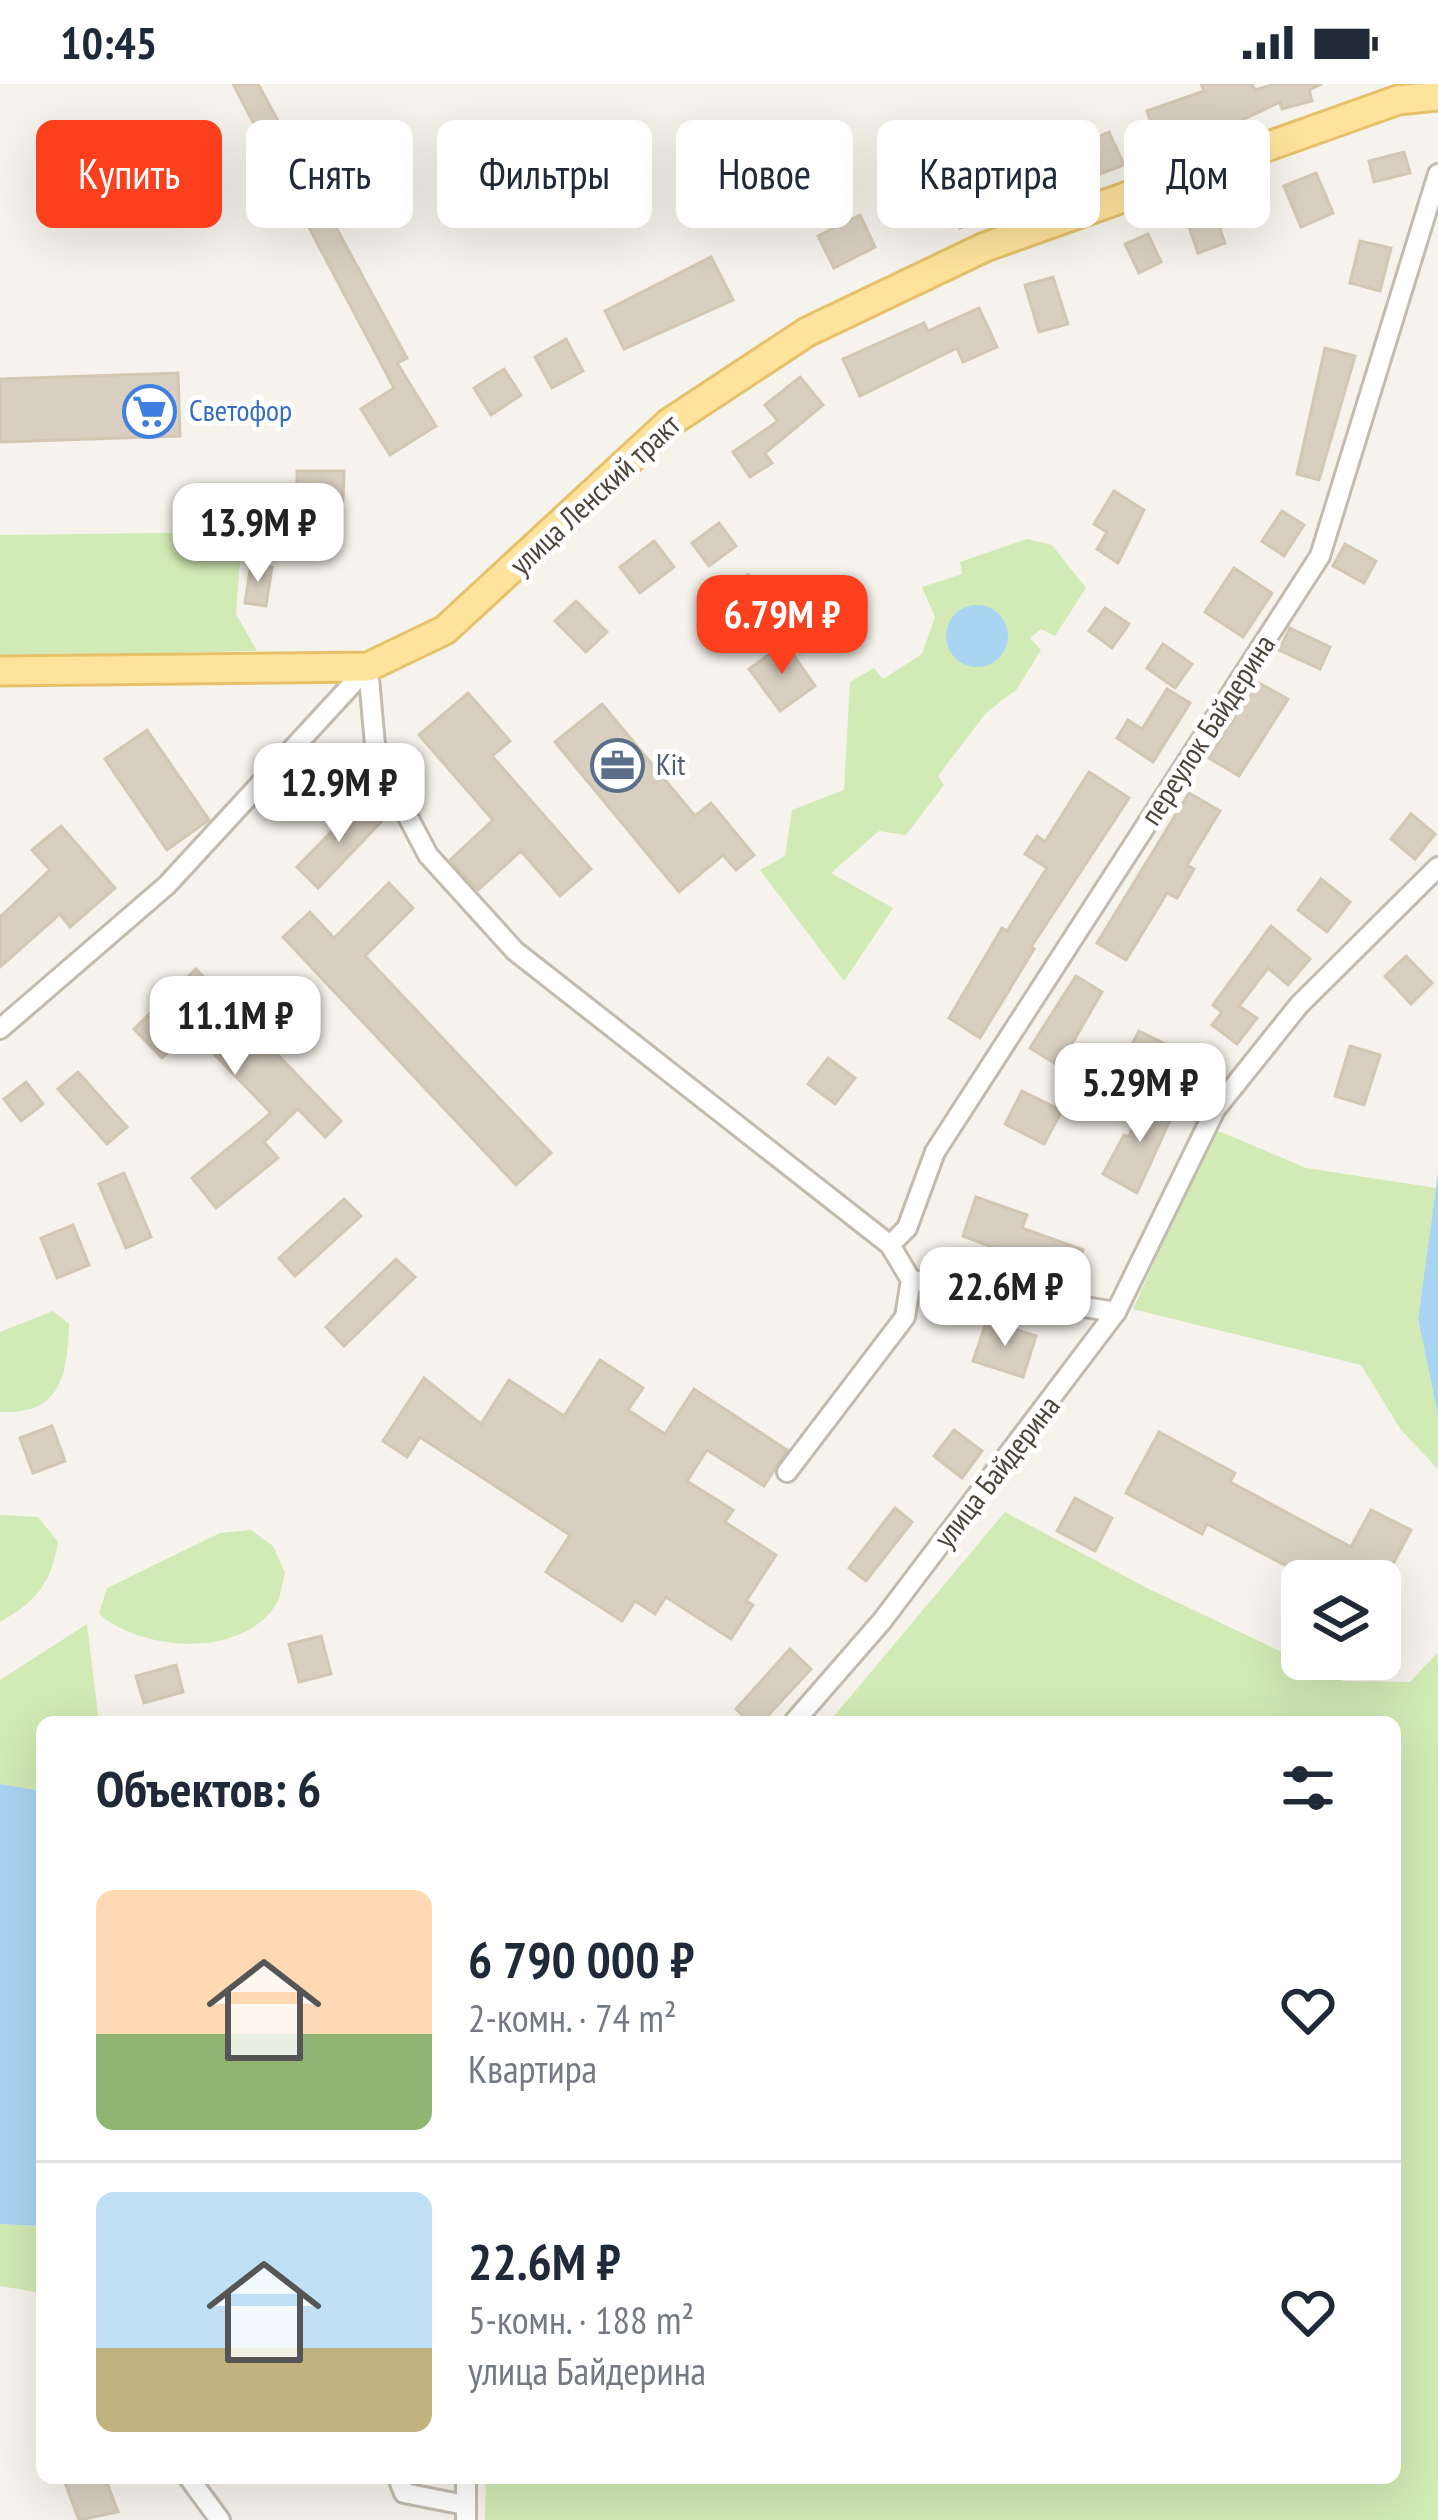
<!DOCTYPE html>
<html lang="ru">
<head>
<meta charset="utf-8">
<style>
  :root { --surface:#fff; --page:#f2f2f3; --text:#1f2937; --muted:#747a83; --line:#e0e1e3; --accent:#fc3f1d }
  body { margin:0; font-family:"PT Sans Narrow",sans-serif; background:var(--page); color:var(--text); height:100vh; display:flex; flex-direction:column; font-size:45px; white-space:nowrap }
  * { box-sizing:border-box; margin:0 }
  p { font-size:39px; color:var(--muted) }
  .icon { flex:none; width:66px; height:66px; fill:none; stroke:currentColor; stroke-width:2; stroke-linecap:round; stroke-linejoin:round }
  .map { position:relative; flex:1; overflow:hidden }
  .details { position:absolute; left:36px; top:1632px; width:1365px; height:768px; display:flex; flex-direction:column; background:var(--surface); border-radius:18px; box-shadow:0 12px 48px #0002 }
  .details>* { flex:none }
  .banner { position:absolute; left:36px; top:36px; width:1368px; height:108px; display:flex; gap:24px }
  .tools { position:absolute; left:1281px; top:1476px; display:grid; gap:24px }
  .tools a { display:grid; place-items:center; width:120px; height:120px; border-radius:18px; background:var(--surface); box-shadow:0 12px 48px #0002; font-size:60px }
  .price { position:absolute; translate:-50% -102px; padding:0 27px; border-radius:24px; background:#fff; color:#222; font-size:39px; line-height:78px; filter:drop-shadow(0 3px 6px #0008) }
  .price::after { content:''; position:absolute; left:50%; top:72px; width:36px; height:27px; margin-left:-18px; background:inherit; clip-path:polygon(0 0,100% 0,50% 100%) }
  .price.active { background:var(--accent); color:#fff }
  ul { padding:0; list-style:none }
  li { display:flex; align-items:center; gap:36px; height:300px; padding:0 60px }
  li+li { border-top:3px solid var(--line) }
  li span { display:grid; place-items:center; flex:none; width:336px; height:240px; border-radius:18px; color:#555 }
  li>.icon { margin-inline-start:auto }
  span .icon { width:144px; height:144px; fill:#fffc; stroke-width:1 }
  li b { font-size:51px }
  h2 { display:flex; justify-content:space-between; align-items:center; height:144px; padding:0 60px; font-size:51px }
  .tag { padding:0 42px; border-radius:18px; background:var(--surface); box-shadow:0 12px 48px #0002; font-size:42px; line-height:108px }
  .tag.active { background:var(--accent); color:#fff }
  .status { display:flex; justify-content:space-between; align-items:center; height:84px; padding:0 60px; background:var(--surface); direction:ltr }
  .status svg { height:33px; fill:currentColor }
  .map>svg:first-child { display:block }
</style>
</head>
<body>
<div class="status"><b>10:45</b><svg viewBox="0 0 49 12"><path d="M0 12V9h3v3zM5 12V6h3v6zM10 12V3h3v9zM15 12V0h3v12zM26 1h20v11H26zM47 4h2v5h-2z"/></svg></div>
<div class="map">
<svg width="1438" height="2436" viewBox="0 0 1438 2436">
  <rect width="100%" height="100%" fill="#f6f3ec"/>
  <g fill="#d2eab5">
    <path d="M242,448L236,530L257,567L0,573V451Z"/>
    <path d="M1027,455L1052,461L1086,504L1055,552L1041,545L1030,554L1041,566L1017,605L986,629L938,692L944,701L906,751L879,747L831,789L893,824L844,897L760,786L785,772L792,726L844,706L850,598L874,584L883,595L922,570L935,533L922,503L962,490L960,478Z"/>
    <path d="M1214,1045L1306,1084L1436,1104L1418,1235L1438,1331V1385L1401,1346L1361,1281L1133,1225Z"/>
    <path d="M53,1227L69,1240C67,1290 62,1331 0,1328V1248Z"/>
    <path d="M1005,1428L1147,1504L1343,1597L1410,1598L1438,1568V2436H485L486,2394H1395V1638H829Z"/>
    <path d="M0,1431L38,1433L58,1458C51,1499 37,1517 0,1538Z"/>
    <path d="M251,1446L273,1462L285,1489C282,1500 280,1517 273,1525C235,1575 141,1566 99,1530L107,1504L220,1449Z"/>
    <path d="M87,1540L99,1638H42V1707L0,1700V1596Z"/>
    <path d="M0,2140L42,2142V2209L0,2202Z"/>
  </g>
  <g fill="#a9d4f2">
    <circle cx="977" cy="552" r="31"/>
    <path d="M1438,1089V1331L1418,1235Z"/>
    <path d="M0,1700L42,1707V2142L0,2140Z"/>
  </g>
  <g fill="#d8cfc1" stroke="#d3c7b4" stroke-width="3">
    <path d="M233,0H258L407,274L397,279L436,342L390,371L361,325L394,304Z"/>
    <path d="M1201,0H1252L1255,6L1275,0H1322L1309,6L1312,17L1282,25L1280,18L1163,73L1147,27L1204,7Z"/>
    <path d="M1109,48L1124,81L1039,113L1020,66L1048,55L1055,73Z"/>
    <path d="M1404,68L1410,89L1374,98L1369,77Z"/>
    <path d="M1316,89L1333,129L1301,143L1284,102Z"/>
    <path d="M966,97L982,134L960,144L944,107Z"/>
    <path d="M860,131L875,163L834,184L818,152Z"/>
    <path d="M1215,131L1225,159L1198,169L1188,140Z"/>
    <path d="M1148,150L1161,178L1139,189L1125,160Z"/>
    <path d="M1360,157L1391,164L1380,207L1350,199Z"/>
    <path d="M711,173L733,216L624,265L605,227Z"/>
    <path d="M1053,193L1068,240L1039,248L1025,201Z"/>
    <path d="M979,224L997,263L963,278L957,264L860,312L843,275L924,239L928,247Z"/>
    <path d="M566,255L583,287L552,304L535,273Z"/>
    <path d="M1325,264L1355,272L1319,396L1297,390Z"/>
    <path d="M504,285L521,311L491,331L474,304Z"/>
    <path d="M178,289L180,352L0,358V295Z"/>
    <path d="M800,293L823,321L765,369L772,379L750,393L733,368L778,337L765,321Z"/>
    <path d="M297,387H344L343,417H297Z"/>
    <path d="M1114,407L1144,426L1118,479L1097,465L1107,448L1094,440Z"/>
    <path d="M1282,427L1304,441L1284,472L1262,457Z"/>
    <path d="M719,439L736,462L709,482L692,459Z"/>
    <path d="M654,457L674,483L640,509L620,483Z"/>
    <path d="M1345,460L1376,477L1364,499L1333,482Z"/>
    <path d="M251,480L272,483L266,522L245,519Z"/>
    <path d="M1234,484L1272,509L1243,553L1205,528Z"/>
    <path d="M748,491L763,516L736,531L722,507Z"/>
    <path d="M576,517L607,548L586,568L555,537Z"/>
    <path d="M1105,524L1129,540L1112,564L1089,547Z"/>
    <path d="M1290,544L1330,563L1320,585L1279,566Z"/>
    <path d="M785,559L815,602L780,627L749,585Z"/>
    <path d="M1163,560L1192,580L1175,604L1147,584Z"/>
    <path d="M1257,598L1288,615L1239,692L1209,674Z"/>
    <path d="M1167,605L1190,619L1153,678L1117,654L1128,636L1142,645Z"/>
    <path d="M468,609L510,657L492,672L591,785L560,812L521,767L478,806L450,776L493,736L419,651Z"/>
    <path d="M602,620L695,732L711,719L754,771L736,786L723,771L679,808L555,658Z"/>
    <path d="M147,646L209,736L167,766L105,675Z"/>
    <path d="M1089,688L1129,714L1031,863L1034,865L980,954L949,934L1002,844L1007,847L1047,784L1025,770L1037,752L1045,758Z"/>
    <path d="M1189,709L1220,727L1187,781L1194,785L1177,814L1167,809L1126,876L1097,859Z"/>
    <path d="M360,718L381,738L318,804L297,783Z"/>
    <path d="M1411,730L1435,750L1415,775L1391,755Z"/>
    <path d="M61,742L115,804L70,843L60,830L0,883V833L50,786L32,766Z"/>
    <path d="M1321,795L1350,818L1327,848L1298,826Z"/>
    <path d="M389,799L413,824L365,872L551,1069L516,1101L283,853L310,828L334,854Z"/>
    <path d="M1271,842L1310,875L1288,901L1268,884L1239,922L1257,934L1237,960L1212,941L1222,928L1213,921Z"/>
    <path d="M1406,872L1432,899L1411,920L1385,892Z"/>
    <path d="M196,885L341,1037L325,1053L298,1025L264,1058L278,1074L216,1124L192,1094L271,1029L191,946L162,974L134,945Z"/>
    <path d="M1076,892L1102,908L1059,982L1030,964Z"/>
    <path d="M1139,947L1207,981L1198,1000L1129,966Z"/>
    <path d="M1350,962L1380,971L1364,1021L1335,1012Z"/>
    <path d="M828,974L855,994L835,1020L808,1000Z"/>
    <path d="M78,988L127,1043L107,1060L58,1005Z"/>
    <path d="M26,998L43,1020L21,1037L4,1015Z"/>
    <path d="M1022,1007L1062,1027L1044,1060L1005,1040Z"/>
    <path d="M1145,1012L1175,1025L1137,1109L1103,1090L1124,1051L1129,1053Z"/>
    <path d="M124,1089L151,1153L126,1164L99,1100Z"/>
    <path d="M976,1113L1027,1131L1022,1144L1083,1166L1073,1194L963,1152Z"/>
    <path d="M344,1115L361,1132L295,1192L279,1174Z"/>
    <path d="M73,1141L89,1181L57,1194L41,1154Z"/>
    <path d="M396,1175L415,1193L344,1262L326,1243Z"/>
    <path d="M987,1236L1036,1252L1023,1293L973,1277Z"/>
    <path d="M600,1276L643,1304L628,1326L665,1350L694,1305L787,1366L764,1402L707,1366L687,1397L733,1426L725,1438L776,1471L746,1517L753,1521L731,1555L666,1513L655,1530L635,1517L622,1537L546,1488L570,1451L420,1353L407,1373L383,1357L424,1294L481,1340L509,1296L564,1332Z"/>
    <path d="M52,1342L65,1377L33,1389L20,1354Z"/>
    <path d="M954,1346L982,1367L962,1394L934,1372Z"/>
    <path d="M1159,1348L1235,1389L1230,1398L1351,1463L1371,1426L1411,1446L1384,1497H1315L1207,1440L1202,1450L1126,1409Z"/>
    <path d="M1075,1414L1112,1434L1095,1467L1057,1447Z"/>
    <path d="M895,1424L912,1438L866,1497L849,1484Z"/>
    <path d="M321,1552L331,1590L299,1598L289,1560Z"/>
    <path d="M790,1565L811,1585L762,1638H750L736,1625Z"/>
    <path d="M176,1581L183,1608L144,1619L136,1592Z"/>
    <path d="M79,2394H105L118,2428L79,2436L65,2399Z"/>
  </g>
  <g fill="none" stroke-linecap="round" stroke-linejoin="round">
    <defs>
      <g id="street">
        <path d="M368,583L376,672L428,771L515,867L890,1161L911,1196L905,1233L787,1388"/>
        <path d="M0,945L167,801L368,583"/>
        <path d="M890,1161L907,1144L935,1068L1320,472L1438,90"/>
        <path d="M911,1196L1116,1228"/>
        <path d="M794,1638L882,1537L1116,1228L1215,1026L1299,921L1438,783"/>
        <path d="M189,2394L220,2436"/>
        <path d="M398,2394L404,2409L465,2421"/>
        <path d="M466,2436V2394"/>
      </g>
      <path id="primary" d="M0,587L368,583L445,546L669,339L807,248L985,163L1398,16L1438,12"/>
    </defs>
    <use href="#street" stroke="#c2bbae" stroke-width="24"/>
    <use href="#primary" stroke="#e6c16a" stroke-width="33"/>
    <use href="#street" stroke="#fff" stroke-width="18"/>
    <use href="#primary" stroke="#ffe39c" stroke-width="27"/>
  </g>
  <defs>
    <symbol id="supermarket-ring" viewBox="-11 -11 22 22"><circle r="9.5" fill="#fff" stroke="#3f7fe0" stroke-width="1.5"/><path d="M-6-5.5h2.5l.6 2H6L4.5 2H-2.5L-4.4-4H-6ZM-1.5 3.2a1.3 1.3 0 1 0 .1 0ZM3 3.2a1.3 1.3 0 1 0 .1 0Z" fill="#3f7fe0"/></symbol>
    <symbol id="office-ring" viewBox="-11 -11 22 22"><circle r="9.5" fill="#fff" stroke="#5c6f8a" stroke-width="1.5"/><path d="M-6-3h4V-5.5h4V-3h4V5H-6ZM-1-4.5V-3h2v-1.5ZM-6 0V1H6V0Z" fill="#5c6f8a"/></symbol>
  </defs>
  <g fill-rule="evenodd">
    <use href="#supermarket-ring" x="120" y="298" width="59" height="59"/>
    <use href="#office-ring" x="588" y="652" width="59" height="59"/>
  </g>
  <g text-anchor="middle" stroke-width="10" stroke-linejoin="round" paint-order="stroke">
    <g font-size="30" fill="#366cbe" stroke="#fff" text-anchor="start">
      <text x="189" y="337">Светофор</text>
    </g>
    <g font-size="30" fill="#4b4439" stroke="#fff">
      <text transform="translate(595 411) rotate(-43)" y="10">улица Ленский тракт</text>
      <text transform="translate(1208 646) rotate(-57)" y="10">переулок Байдерина</text>
      <text transform="translate(997 1388) rotate(-52)" y="10">улица Байдерина</text>
    </g>
    <g font-size="30" fill="#4e5e75" stroke="#fff" text-anchor="start">
      <text x="656" y="691">Kit</text>
    </g>
  </g>
</svg>
<div class="tools">
<a><svg class="icon" aria-label="layers" viewBox="0 0 24 24"><path d="M12 4l9 5-9 5-9-5zM3 14l9 5 9-5"/></svg></a>
</div>
<b class="price" style="left:258px;top:501px">13.9M ₽</b>
<b class="price active" style="left:782px;top:593px">6.79M ₽</b>
<b class="price" style="left:339px;top:761px">12.9M ₽</b>
<b class="price" style="left:235px;top:994px">11.1M ₽</b>
<b class="price" style="left:1140px;top:1061px">5.29M ₽</b>
<b class="price" style="left:1005px;top:1265px">22.6M ₽</b>
<div class="banner">
<a class="tag active">Купить</a>
<a class="tag">Снять</a>
<a class="tag">Фильтры</a>
<a class="tag">Новое</a>
<a class="tag">Квартира</a>
<a class="tag">Дом</a>
</div>
<section class="details">
<h2>Объектов: 6<svg class="icon" aria-label="filters" viewBox="0 0 24 24"><path d="M4 7h16M4 17h16"/><circle cx="9" cy="7" r="2"/><circle cx="15" cy="17" r="2"/></svg></h2>
<ul>
<li><span style="background:linear-gradient(#ffd9b3 60%,#8fb573 0)"><svg class="icon" aria-label="home" viewBox="0 0 24 24"><path d="M3 11l9-7 9 7M6 9v11h12V9"/></svg></span><div><b>6 790 000 ₽</b><p>2-комн. · 74 m²</p><p>Квартира</p></div><svg class="icon" aria-label="heart" viewBox="0 0 24 24"><path d="M12 20l-8-8c-3-5 5-10 8-4 3-6 11-1 8 4z"/></svg></li>
<li><span style="background:linear-gradient(#bfe0f5 65%,#c2b280 0)"><svg class="icon" aria-label="home" viewBox="0 0 24 24"><path d="M3 11l9-7 9 7M6 9v11h12V9"/></svg></span><div><b>22.6M ₽</b><p>5-комн. · 188 m²</p><p>улица Байдерина</p></div><svg class="icon" aria-label="heart" viewBox="0 0 24 24"><path d="M12 20l-8-8c-3-5 5-10 8-4 3-6 11-1 8 4z"/></svg></li>
</ul>
</section>
</div>
</body>
</html>
